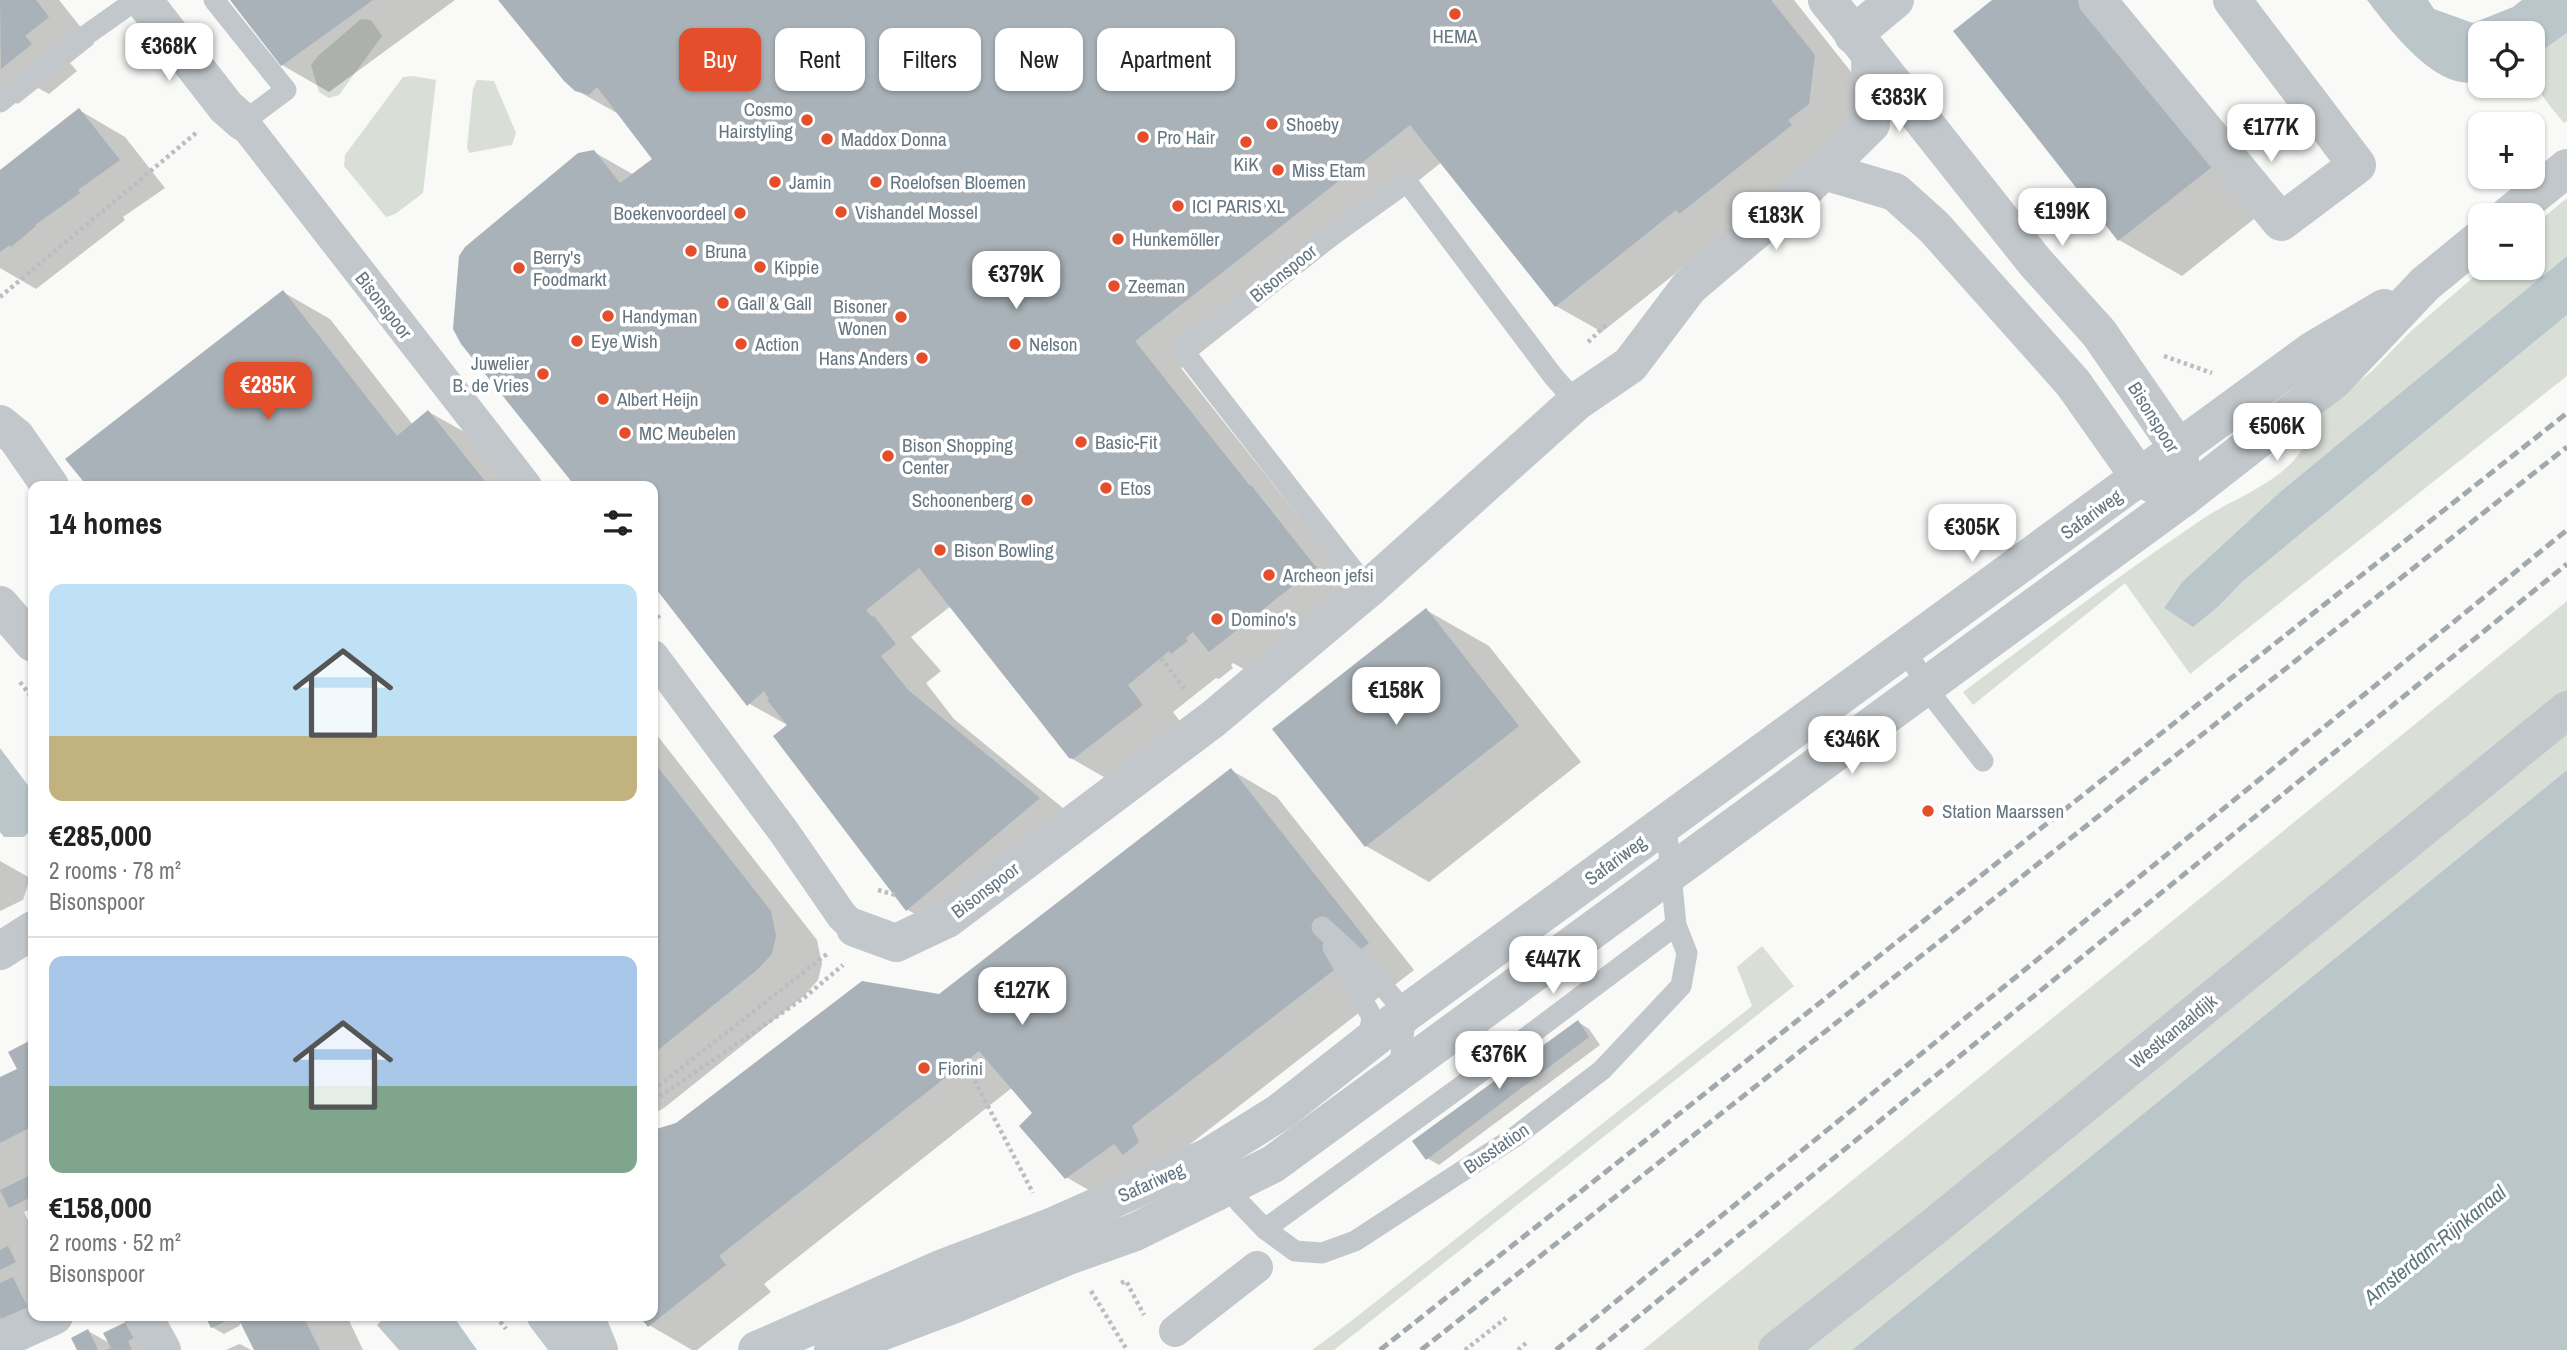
<!DOCTYPE html>
<html lang="en">
<head>
<meta charset="utf-8">
<style>
  :root { --surface:#fff; --page:#f6f6f6; --text:#222; --muted:#767676; --line:#e0e0e0; --accent:#e54e2b }
  body { margin:0; font-family:"Archivo Narrow",sans-serif; background:var(--page); color:var(--text); height:100vh; display:flex; flex-direction:column; font-size:26px; white-space:nowrap }
  * { box-sizing:border-box; margin:0 }
  p { font-size:23px; color:var(--muted) }
  .icon { flex:none; width:38px; height:38px; fill:none; stroke:currentColor; stroke-width:2; stroke-linecap:round; stroke-linejoin:round }
  .map { position:relative; flex:1; overflow:hidden }
  .panel { position:absolute; left:28px; top:481px; width:630px; height:840px; display:flex; flex-direction:column; background:var(--surface); border-radius:14px; box-shadow:0 2px 5px #0004 }
  .panel>* { flex:none }
  .guide { position:absolute; left:679px; top:28px; width:665px; height:63px; display:flex; gap:14px }
  .fabs { position:absolute; left:2468px; top:21px; display:grid; gap:14px }
  .fabs a { display:grid; place-items:center; width:77px; height:77px; border-radius:14px; background:var(--surface); box-shadow:0 2px 5px #0004; font-size:35px }
  .price { position:absolute; translate:-50% -60px; padding:0 16px; border-radius:14px; background:#fff; color:#222; font-size:23px; line-height:46px; filter:drop-shadow(0 2px 4px #0008) }
  .price::after { content:''; position:absolute; left:50%; top:42px; width:21px; height:16px; margin-left:-10px; background:inherit; clip-path:polygon(0 0,100% 0,50% 100%) }
  .price.active { background:var(--accent); color:#fff }
  ul { padding:0; list-style:none }
  li { display:grid; align-content:center; gap:14px; height:371px; padding:0 21px }
  li+li { border-top:2px solid var(--line) }
  li span { display:grid; place-items:center; height:217px; border-radius:14px; color:#555 }
  li>.icon { margin-inline-start:auto }
  span .icon { width:126px; height:126px; fill:#fffc; stroke-width:1 }
  li b { font-size:30px }
  h2 { display:flex; justify-content:space-between; align-items:center; height:84px; padding:0 21px; font-size:30px }
  .chip { padding:0 24px; border-radius:14px; background:var(--surface); box-shadow:0 2px 5px #0004; font-size:24px; line-height:63px }
  .chip.active { background:var(--accent); color:#fff }
  .map>svg:first-child { display:block }
</style>
</head>
<body>
<div class="map">
<svg width="2567" height="1350" viewBox="0 0 2567 1350">
  <rect width="100%" height="100%" fill="#f9f9f7"/>
  <g fill="#d9ded6">
    <path d="M361,19L371,20L382,36L339,95L329,98L319,92L311,65L318,56Z"/>
    <path d="M2567,33V121L2564,123C2546,101 2532,88 2532,58Z"/>
    <path d="M413,76L436,80L423,193L395,214L386,217L344,166L345,155L403,77Z"/>
    <path d="M477,80L494,81L516,133L512,145L469,153L467,147L473,89Z"/>
    <path d="M2567,198V256L2280,492L2182,582L2164,608L2193,626L2219,606L2242,582L2567,315V376L2190,674L2125,583L1973,705L1963,692C2042,633 2120,575 2201,520C2232,499 2271,487 2295,459C2304,449 2307,439 2305,425L2372,371L2410,332L2484,268H2532V227Z"/>
    <path d="M2567,601V698L1925,1217L1757,1350H1643Z"/>
    <path d="M2567,724V770L1852,1350H1796Z"/>
    <path d="M1762,946L1794,986L1334,1350H1312L1350,1322L1752,1006L1737,967Z"/>
  </g>
  <g fill="#bac6ca">
    <path d="M2367,0H2428L2434,9L2473,23L2513,7L2522,0H2567V33L2532,58V33H2480V81C2437,94 2390,29 2367,0Z"/>
    <path d="M2567,256V315L2242,582L2219,606L2193,627L2164,608L2182,582L2280,492Z"/>
    <path d="M0,748L33,792V827L24,837H4L0,832Z"/>
    <path d="M2567,770V1350H1852Z"/>
    <path d="M379,1316H453L477,1350H399L377,1325L382,1320Z"/>
  </g>
  <g fill="#0003">
    <path d="M0,0H59L94,44L70,63L77,71L49,94L38,88L18,104L0,94Z"/>
    <path d="M233,0H455L329,92L282,65Z"/>
    <path d="M500,0H1794L1860,83L1855,130L1602,332L1556,306L1442,162L1181,368L1361,595L1257,677L1233,663L1231,665L1233,668L1219,679L1216,678L1173,712L1188,732L1116,784L1069,757L951,606L911,637L941,671L926,683L954,719L1085,826L954,937L908,910L776,737L789,726L748,703L653,582V486H577L463,343L594,152L634,175L655,159L622,116L576,90Z"/>
    <path d="M1995,0L2278,200L2182,276L2119,240Z"/>
    <path d="M79,110L125,137L165,188L123,217L125,220L36,289L0,268V172Z"/>
    <path d="M283,292L330,319L413,425L429,412L475,438L513,486H89L68,459Z"/>
    <path d="M1426,610L1489,646L1581,762L1429,882L1366,846Z"/>
    <path d="M653,730L817,940L822,964L818,980L804,996L664,1108L653,1114Z"/>
    <path d="M1231,770L1277,797L1414,970L1113,1204L1066,1177L1034,1113L1013,1087L764,1284L771,1292L697,1350H692L649,1325L641,1316H653V1131L677,1125L940,996Z"/>
    <path d="M0,861L30,878L23,900L0,911Z"/>
    <path d="M1578,1022L1589,1029L1600,1045L1439,1165L1427,1158Z"/>
    <path d="M33,1041V1208L24,1212L33,1230V1316L0,1335V1079L19,1070L10,1052Z"/>
    <path d="M207,1316H347L363,1350H256L242,1321L239,1326L224,1334L212,1327Z"/>
    <path d="M128,1323L175,1350H79L88,1331L111,1344Z"/>
    <path d="M239,1344L242,1345L251,1350H226Z"/>
  </g>
  <g fill="#a9b2b8">
    <path d="M0,0H36L49,17L25,36L32,44L1,69Z"/>
    <path d="M230,0H373L281,66Z"/>
    <path d="M498,0H1771L1815,55L1809,104L1788,120L1792,125L1679,214L1676,210L1555,307L1410,125L1135,341L1250,486L1251,485L1315,566H1318L1209,652L1193,632L1186,638L1188,641L1171,654L1169,651L1128,685L1143,705L1073,759L1069,758L919,568L866,610L872,617L874,616L896,644L881,656L908,690L1040,798L906,911L773,736L787,725L767,700L769,699L764,691L747,706L653,585V486H575L461,344L453,329L459,256L465,247L578,153L594,150L620,183L652,159L597,87L589,95L575,91L564,81Z"/>
    <path d="M1992,0H2088L2217,163L2118,241L1953,31Z"/>
    <path d="M79,108L120,160L78,190L80,193L35,225L36,226L11,247L10,245L0,252V170Z"/>
    <path d="M283,290L397,436L428,410L489,486H87L65,459Z"/>
    <path d="M1426,608L1519,726L1365,847L1272,729Z"/>
    <path d="M653,761L771,911L776,936L772,954L757,970L653,1054Z"/>
    <path d="M1231,768L1369,943L1132,1126L1139,1142L1123,1155L1114,1144L1065,1179L1019,1126L1032,1113L979,1051L719,1256L726,1265L648,1327L639,1316H653V1130L676,1123L862,981L939,994Z"/>
    <path d="M1578,1020L1589,1037L1426,1160L1412,1141Z"/>
    <path d="M33,1039V1126L0,1143V1077L17,1069L8,1052Z"/>
    <path d="M33,1174V1196L9,1208L0,1190Z"/>
    <path d="M8,1246L16,1262L0,1270V1250Z"/>
    <path d="M13,1277L28,1308L2,1321L0,1316V1283Z"/>
    <path d="M205,1316H229L228,1320L211,1328Z"/>
    <path d="M237,1316H303L320,1350H254Z"/>
    <path d="M128,1321L136,1337L128,1341L132,1350H106L111,1348L103,1333Z"/>
    <path d="M88,1329L98,1350H77L71,1338Z"/>
  </g>
  <g fill="none" stroke-linecap="round" stroke-linejoin="round">
    <g stroke="#babec1" stroke-width="4.5" stroke-dasharray="3.5 3.5" stroke-linecap="butt">
      <path d="M0,297L196,133"/>
      <path d="M1588,342L1607,324"/>
      <path d="M2164,356L2212,373"/>
      <path d="M653,610L660,619"/>
      <path d="M1161,658L1186,691"/>
      <path d="M20,682L33,699"/>
      <path d="M878,890L899,896"/>
      <path d="M965,1062L1033,1193"/>
      <path d="M653,1090L827,954"/>
      <path d="M653,1099L659,1097L805,997L843,965"/>
      <path d="M1121,1283L1126,1281L1144,1315"/>
      <path d="M1091,1291L1127,1350"/>
      <path d="M496,1316L506,1329"/>
      <path d="M1465,1350L1506,1318"/>
      <path d="M1518,1350L1526,1343"/>
    </g>
    <g stroke="#c2c7cb" stroke-width="21">
      <path d="M214,0L286,90L243,122"/>
      <path d="M0,102L58,55L136,0"/>
      <path d="M1368,589L1181,348L1235,311L1313,249L1407,182L1553,376L1576,402"/>
      <path d="M1906,650L1934,698L1983,761"/>
      <path d="M1322,927L1369,970L1406,1013L1399,1071"/>
      <path d="M1333,947L1372,1017L1368,1042"/>
      <path d="M1224,1177L1240,1203L1265,1229L1295,1251L1322,1253L1355,1241L1516,1136L1602,1070L1681,986L1687,953L1676,925L1666,824"/>
      <path d="M1265,1229L1459,1088L1676,925"/>
    </g>
    <g stroke="#c2c7cb" stroke-width="32">
      <path d="M243,122L526,486"/>
      <path d="M653,656L784,832L842,916L855,928"/>
      <path d="M1175,1331L1257,1267"/>
    </g>
    <g stroke="#c2c7cb" stroke-width="38">
      <path d="M143,0L226,107L243,122"/>
      <path d="M2097,0L2281,222L2357,165L2232,0"/>
      <path d="M1853,35L1895,0"/>
      <path d="M1824,171L1895,192L1934,227L2073,383L2140,478L2183,498L2179,449L2099,333L2035,262L1827,0"/>
      <path d="M855,928L896,943L947,919L1213,719L1368,589L1576,402L1630,365L1689,287L1806,188L1871,124L1870,55"/>
      <path d="M0,951L33,930"/>
      <path d="M143,1316L162,1350"/>
      <path d="M0,1340L54,1316"/>
      <path d="M1777,1350L1936,1225L2567,710"/>
    </g>
    <g stroke="#c2c7cb" stroke-width="38">
      <path d="M2509,215L2567,168"/>
      <path d="M0,424L16,437L50,486"/>
      <path d="M0,605L33,643"/>
      <path d="M546,1316L566,1342L584,1350"/>
      <path d="M585,1316L599,1350"/>
      <path d="M757,1350L943,1268L1051,1227L1208,1157L1280,1112L1406,1013L2313,350L2384,308"/>
      <path d="M833,1350L955,1304L1068,1256L1135,1232L1273,1164L2183,498L2334,380L2425,284L2480,239"/>
    </g>
    <g stroke="#a1a9af" stroke-width="5" stroke-dasharray="10 5" stroke-linecap="butt">
      <path d="M1380,1350L2567,413"/>
      <path d="M1421,1350L2567,447"/>
      <path d="M1556,1350L2567,530"/>
      <path d="M1597,1350L2567,564"/>
    </g>
  </g>
  <g fill="#e54e2b" stroke="#fff" stroke-width="2.5">
    <circle cx="1455" cy="14" r="7"/>
    <circle cx="807" cy="120" r="7"/>
    <circle cx="1272" cy="124" r="7"/>
    <circle cx="1143" cy="137" r="7"/>
    <circle cx="827" cy="139" r="7"/>
    <circle cx="1246" cy="142" r="7"/>
    <circle cx="1278" cy="170" r="7"/>
    <circle cx="775" cy="182" r="7"/>
    <circle cx="876" cy="182" r="7"/>
    <circle cx="1178" cy="206" r="7"/>
    <circle cx="841" cy="212" r="7"/>
    <circle cx="740" cy="213" r="7"/>
    <circle cx="1118" cy="239" r="7"/>
    <circle cx="691" cy="251" r="7"/>
    <circle cx="760" cy="267" r="7"/>
    <circle cx="519" cy="268" r="7"/>
    <circle cx="1114" cy="286" r="7"/>
    <circle cx="723" cy="303" r="7"/>
    <circle cx="608" cy="316" r="7"/>
    <circle cx="901" cy="317" r="7"/>
    <circle cx="577" cy="341" r="7"/>
    <circle cx="741" cy="344" r="7"/>
    <circle cx="1015" cy="344" r="7"/>
    <circle cx="922" cy="358" r="7"/>
    <circle cx="543" cy="374" r="7"/>
    <circle cx="603" cy="399" r="7"/>
    <circle cx="625" cy="433" r="7"/>
    <circle cx="1081" cy="442" r="7"/>
    <circle cx="888" cy="456" r="7"/>
    <circle cx="1106" cy="488" r="7"/>
    <circle cx="1027" cy="500" r="7"/>
    <circle cx="940" cy="550" r="7"/>
    <circle cx="1269" cy="575" r="7"/>
    <circle cx="1217" cy="619" r="7"/>
    <circle cx="1928" cy="811" r="7"/>
    <circle cx="924" cy="1068" r="7"/>
  </g>
  <g text-anchor="middle" stroke-width="7" stroke-linejoin="round" paint-order="stroke">
    <g font-size="19" fill="#647682" stroke="#fff" text-anchor="start">
      <text x="1455" y="43" text-anchor="middle">HEMA</text>
      <text x="793" y="116" text-anchor="end">Cosmo<tspan x="793" dy="22">Hairstyling</tspan></text>
      <text x="1286" y="131">Shoeby</text>
      <text x="1157" y="144">Pro Hair</text>
      <text x="841" y="146">Maddox Donna</text>
      <text x="1246" y="171" text-anchor="middle">KiK</text>
      <text x="1292" y="177">Miss Etam</text>
      <text x="789" y="189">Jamin</text>
      <text x="890" y="189">Roelofsen Bloemen</text>
      <text x="1192" y="213">ICI PARIS XL</text>
      <text x="855" y="219">Vishandel Mossel</text>
      <text x="726" y="220" text-anchor="end">Boekenvoordeel</text>
      <text x="1132" y="246">Hunkemöller</text>
      <text x="705" y="258">Bruna</text>
      <text x="533" y="264">Berry's<tspan x="533" dy="22">Foodmarkt</tspan></text>
      <text x="774" y="274">Kippie</text>
      <text x="1128" y="293">Zeeman</text>
      <text x="737" y="310">Gall &amp; Gall</text>
      <text x="887" y="313" text-anchor="end">Bisoner<tspan x="887" dy="22">Wonen</tspan></text>
      <text x="622" y="323">Handyman</text>
      <text x="591" y="348">Eye Wish</text>
      <text x="755" y="351">Action</text>
      <text x="1029" y="351">Nelson</text>
      <text x="908" y="365" text-anchor="end">Hans Anders</text>
      <text x="529" y="370" text-anchor="end">Juwelier<tspan x="529" dy="22">B. de Vries</tspan></text>
      <text x="617" y="406">Albert Heijn</text>
      <text x="639" y="440">MC Meubelen</text>
      <text x="1095" y="449">Basic-Fit</text>
      <text x="902" y="452">Bison Shopping<tspan x="902" dy="22">Center</tspan></text>
      <text x="1120" y="495">Etos</text>
      <text x="1013" y="507" text-anchor="end">Schoonenberg</text>
      <text x="954" y="557">Bison Bowling</text>
      <text x="1283" y="582">Archeon jefsi</text>
      <text x="1231" y="626">Domino's</text>
      <text x="1942" y="818">Station Maarssen</text>
      <text x="938" y="1075">Fiorini</text>
    </g>
    <g font-size="19" fill="#647682" stroke="#fff">
      <text transform="translate(1283 273) rotate(-39)" y="7">Bisonspoor</text>
      <text transform="translate(384 305) rotate(52)" y="7">Bisonspoor</text>
      <text transform="translate(2154 417) rotate(58)" y="7">Bisonspoor</text>
      <text transform="translate(2091 514) rotate(-36)" y="7">Safariweg</text>
      <text transform="translate(1615 860) rotate(-36)" y="7">Safariweg</text>
      <text transform="translate(985 890) rotate(-37)" y="7">Bisonspoor</text>
      <text transform="translate(2173 1031) rotate(-39)" y="7">Westkanaaldijk</text>
      <text transform="translate(1496 1148) rotate(-34)" y="7">Busstation</text>
      <text transform="translate(1151 1182) rotate(-24)" y="7">Safariweg</text>
    </g>
    <g font-size="21" font-style="italic" fill="#5e767c" stroke="#fff">
      <text transform="translate(2435 1245) rotate(-39)" y="7">Amsterdam-Rijnkanaal</text>
    </g>
  </g>
</svg>
<div class="fabs">
<a><svg class="icon" aria-label="locate" viewBox="0 0 24 24"><circle cx="12" cy="12" r="6"/><path d="M12 2v4M12 18v4M2 12h4M18 12h4"/></svg></a>
<a>+</a>
<a>−</a>
</div>
<b class="price" style="left:169px;top:83px">€368K</b>
<b class="price" style="left:1899px;top:134px">€383K</b>
<b class="price" style="left:2271px;top:164px">€177K</b>
<b class="price" style="left:2062px;top:248px">€199K</b>
<b class="price" style="left:1776px;top:252px">€183K</b>
<b class="price" style="left:1016px;top:311px">€379K</b>
<b class="price active" style="left:268px;top:422px">€285K</b>
<b class="price" style="left:2277px;top:463px">€506K</b>
<b class="price" style="left:1972px;top:564px">€305K</b>
<b class="price" style="left:1396px;top:727px">€158K</b>
<b class="price" style="left:1852px;top:776px">€346K</b>
<b class="price" style="left:1553px;top:996px">€447K</b>
<b class="price" style="left:1022px;top:1027px">€127K</b>
<b class="price" style="left:1499px;top:1091px">€376K</b>
<div class="guide">
<a class="chip active">Buy</a>
<a class="chip">Rent</a>
<a class="chip">Filters</a>
<a class="chip">New</a>
<a class="chip">Apartment</a>
</div>
<section class="panel">
<h2>14 homes<svg class="icon" aria-label="filters" viewBox="0 0 24 24"><path d="M4 7h16M4 17h16"/><circle cx="9" cy="7" r="2"/><circle cx="15" cy="17" r="2"/></svg></h2>
<ul>
<li><span style="background:linear-gradient(#bfe0f5 70%,#c2b280 0)"><svg class="icon" aria-label="home" viewBox="0 0 24 24"><path d="M3 11l9-7 9 7M6 9v11h12V9"/></svg></span><div><b>€285,000</b><p>2 rooms · 78 m²</p><p>Bisonspoor</p></div></li>
<li><span style="background:linear-gradient(#a9c7e8 60%,#7fa58c 0)"><svg class="icon" aria-label="home" viewBox="0 0 24 24"><path d="M3 11l9-7 9 7M6 9v11h12V9"/></svg></span><div><b>€158,000</b><p>2 rooms · 52 m²</p><p>Bisonspoor</p></div></li>
</ul>
</section>
</div>
</body>
</html>
